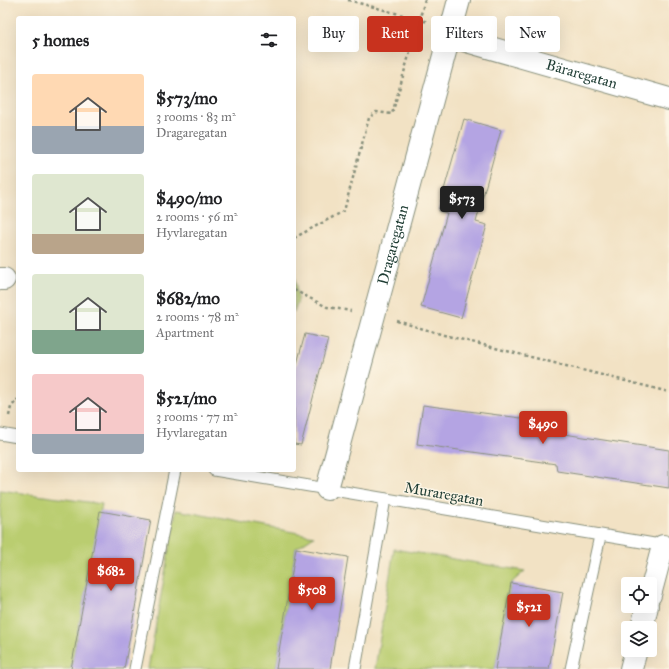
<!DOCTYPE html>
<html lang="en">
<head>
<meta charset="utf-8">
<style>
  :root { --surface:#fff; --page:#f6f6f6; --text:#202124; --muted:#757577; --accent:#c8321e }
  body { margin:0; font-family:"IM FELL Great Primer",serif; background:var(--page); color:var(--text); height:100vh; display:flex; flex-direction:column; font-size:15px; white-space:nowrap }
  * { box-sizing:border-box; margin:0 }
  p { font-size:13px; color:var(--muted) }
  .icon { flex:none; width:22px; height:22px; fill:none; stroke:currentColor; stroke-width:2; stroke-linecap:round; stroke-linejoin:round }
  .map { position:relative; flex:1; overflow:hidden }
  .drawer { position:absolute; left:16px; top:16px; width:280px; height:456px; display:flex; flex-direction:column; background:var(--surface); border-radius:4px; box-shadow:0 4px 16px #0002 }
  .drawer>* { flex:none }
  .hud { position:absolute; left:308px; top:16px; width:301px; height:36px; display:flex; gap:8px }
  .fabs { position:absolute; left:621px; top:577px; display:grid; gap:8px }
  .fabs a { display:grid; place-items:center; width:36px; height:36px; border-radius:4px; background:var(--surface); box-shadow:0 4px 16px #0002; font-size:20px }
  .price { position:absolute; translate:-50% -34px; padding:0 9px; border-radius:4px; background:var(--accent); color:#fff; font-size:13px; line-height:26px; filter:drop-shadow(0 1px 2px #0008) }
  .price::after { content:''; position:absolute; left:50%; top:24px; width:12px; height:9px; margin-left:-6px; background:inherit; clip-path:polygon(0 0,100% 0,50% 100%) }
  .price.on { background:#222; color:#fff }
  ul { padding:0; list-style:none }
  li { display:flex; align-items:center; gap:12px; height:100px; padding:0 16px }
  li span { display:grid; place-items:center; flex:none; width:112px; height:80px; border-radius:4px; color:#555 }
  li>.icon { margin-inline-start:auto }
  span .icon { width:48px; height:48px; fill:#fffc; stroke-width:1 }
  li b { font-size:17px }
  h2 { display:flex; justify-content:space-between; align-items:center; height:48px; padding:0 16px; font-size:17px }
  .tag { padding:0 14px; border-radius:4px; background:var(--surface); box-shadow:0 4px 16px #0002; font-size:14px; line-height:36px }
  .tag.on { background:var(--accent); color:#fff }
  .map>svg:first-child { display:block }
</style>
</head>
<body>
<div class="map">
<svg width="669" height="669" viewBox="0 0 669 669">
  <rect width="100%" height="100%" fill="#fcf5e5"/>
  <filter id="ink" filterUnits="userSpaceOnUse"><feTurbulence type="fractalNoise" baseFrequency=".025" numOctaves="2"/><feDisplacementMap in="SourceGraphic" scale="8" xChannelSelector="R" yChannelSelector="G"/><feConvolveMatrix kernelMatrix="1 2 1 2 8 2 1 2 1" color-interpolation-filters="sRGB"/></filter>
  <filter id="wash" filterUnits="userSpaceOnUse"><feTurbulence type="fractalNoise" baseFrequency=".012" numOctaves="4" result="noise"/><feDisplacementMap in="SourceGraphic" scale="16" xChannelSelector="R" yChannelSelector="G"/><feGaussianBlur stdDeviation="0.9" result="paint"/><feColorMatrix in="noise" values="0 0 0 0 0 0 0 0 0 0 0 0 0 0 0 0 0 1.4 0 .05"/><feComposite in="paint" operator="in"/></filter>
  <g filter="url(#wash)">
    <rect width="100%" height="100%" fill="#f2e2c4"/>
    <g fill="#bacd70" stroke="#6c8552">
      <path d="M294,272L298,300L294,312Z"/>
      <path d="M0,490L102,504L71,669H0Z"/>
      <path d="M176,510L314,536L296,548L276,669H148Z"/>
      <path d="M394,549L525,571L511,583L495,669H375Z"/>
    </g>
    <g id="blocks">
      <g fill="#b4a4e3">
        <path d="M464,119L501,130L476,222L487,225L461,318L421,307L447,213L438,211Z"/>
        <path d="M305,334L328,339L301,445L294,444V375Z"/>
        <path d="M423,405L566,424L564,434L669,450V488L557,471L556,464L417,444Z"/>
        <path d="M100,511L151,520L124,669H71Z"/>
        <path d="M296,548L348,557L330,669H276Z"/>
        <path d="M511,583L563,592L549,669H495Z"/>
      </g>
    </g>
  </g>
  <g filter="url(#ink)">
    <use href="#blocks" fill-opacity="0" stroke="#88907c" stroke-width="1"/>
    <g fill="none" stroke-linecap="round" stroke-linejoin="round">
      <defs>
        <g id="service">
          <path d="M0,434L18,437"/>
          <path d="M214,470L666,546"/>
          <path d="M135,669L175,470"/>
          <path d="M355,669L385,499"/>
          <path d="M571,669L600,536"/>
        </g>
        <g id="minor">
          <path id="s1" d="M449,36L669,99"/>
          <path d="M0,279H4"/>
          <path id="s2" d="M327,489L459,0"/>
          <path d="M650,595L663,546"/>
          <path d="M642,628L647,606"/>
          <path d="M631,669L636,650"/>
        </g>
      </defs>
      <use href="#service" stroke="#88907c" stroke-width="13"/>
      <use href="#minor" stroke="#88907c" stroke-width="24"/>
      <g stroke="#88907c" stroke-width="2.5" stroke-dasharray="3 3" stroke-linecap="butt">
        <path d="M348,0L428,22"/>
        <path d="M294,238L344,211L369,118L376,112L392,114L425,0"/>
        <path d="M294,290L327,307L351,311"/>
        <path d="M397,321L444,335L669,392"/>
        <path d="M9,416L11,407L18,399"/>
      </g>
      <use href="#service" stroke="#fff" stroke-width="11"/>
      <use href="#minor" stroke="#fff" stroke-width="22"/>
    </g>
  </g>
  <g text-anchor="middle" stroke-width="3" stroke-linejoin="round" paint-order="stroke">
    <g font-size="15" fill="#1f3d34" stroke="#fcf5e5">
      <text dy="5" stroke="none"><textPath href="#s1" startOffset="138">Bäraregatan</textPath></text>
      <text dy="5" stroke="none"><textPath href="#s2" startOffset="253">Dragaregatan</textPath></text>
      <text transform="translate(444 494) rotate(10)" y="5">Muraregatan</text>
    </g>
  </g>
</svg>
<div class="fabs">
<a><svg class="icon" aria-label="locate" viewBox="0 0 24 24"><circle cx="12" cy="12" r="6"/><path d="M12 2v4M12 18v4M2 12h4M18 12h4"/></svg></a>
<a><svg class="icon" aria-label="layers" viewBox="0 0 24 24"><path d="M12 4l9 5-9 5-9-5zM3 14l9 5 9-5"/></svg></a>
</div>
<b class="price on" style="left:462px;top:220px">$573</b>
<b class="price" style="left:543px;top:445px">$490</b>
<b class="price" style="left:111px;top:592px">$682</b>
<b class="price" style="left:312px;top:611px">$508</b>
<b class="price" style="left:529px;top:628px">$521</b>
<div class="hud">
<a class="tag">Buy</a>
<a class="tag on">Rent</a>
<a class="tag">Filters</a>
<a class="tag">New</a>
</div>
<section class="drawer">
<h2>5 homes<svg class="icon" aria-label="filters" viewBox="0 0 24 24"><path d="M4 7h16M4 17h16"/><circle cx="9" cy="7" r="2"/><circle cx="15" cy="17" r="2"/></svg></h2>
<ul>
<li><span style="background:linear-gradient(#ffd9b3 65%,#9aa5b1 0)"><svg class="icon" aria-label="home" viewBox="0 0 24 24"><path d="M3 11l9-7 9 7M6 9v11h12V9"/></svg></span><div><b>$573/mo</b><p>3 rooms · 83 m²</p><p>Dragaregatan</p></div></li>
<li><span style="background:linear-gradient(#dfe7d0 75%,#b9a48a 0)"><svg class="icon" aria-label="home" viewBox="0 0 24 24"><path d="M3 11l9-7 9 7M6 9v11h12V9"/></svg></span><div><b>$490/mo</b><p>2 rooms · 56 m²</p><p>Hyvlaregatan</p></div></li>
<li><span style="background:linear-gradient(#dfe7d0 70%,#7fa58c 0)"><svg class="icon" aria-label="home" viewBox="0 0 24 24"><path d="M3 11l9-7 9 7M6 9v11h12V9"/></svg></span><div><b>$682/mo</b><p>2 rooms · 78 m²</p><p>Apartment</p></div></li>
<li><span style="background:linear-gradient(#f6c9c9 75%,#9aa5b1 0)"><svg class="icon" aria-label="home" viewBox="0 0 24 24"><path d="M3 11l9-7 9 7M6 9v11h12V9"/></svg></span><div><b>$521/mo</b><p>3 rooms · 77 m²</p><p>Hyvlaregatan</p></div></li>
</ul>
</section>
</div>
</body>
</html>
